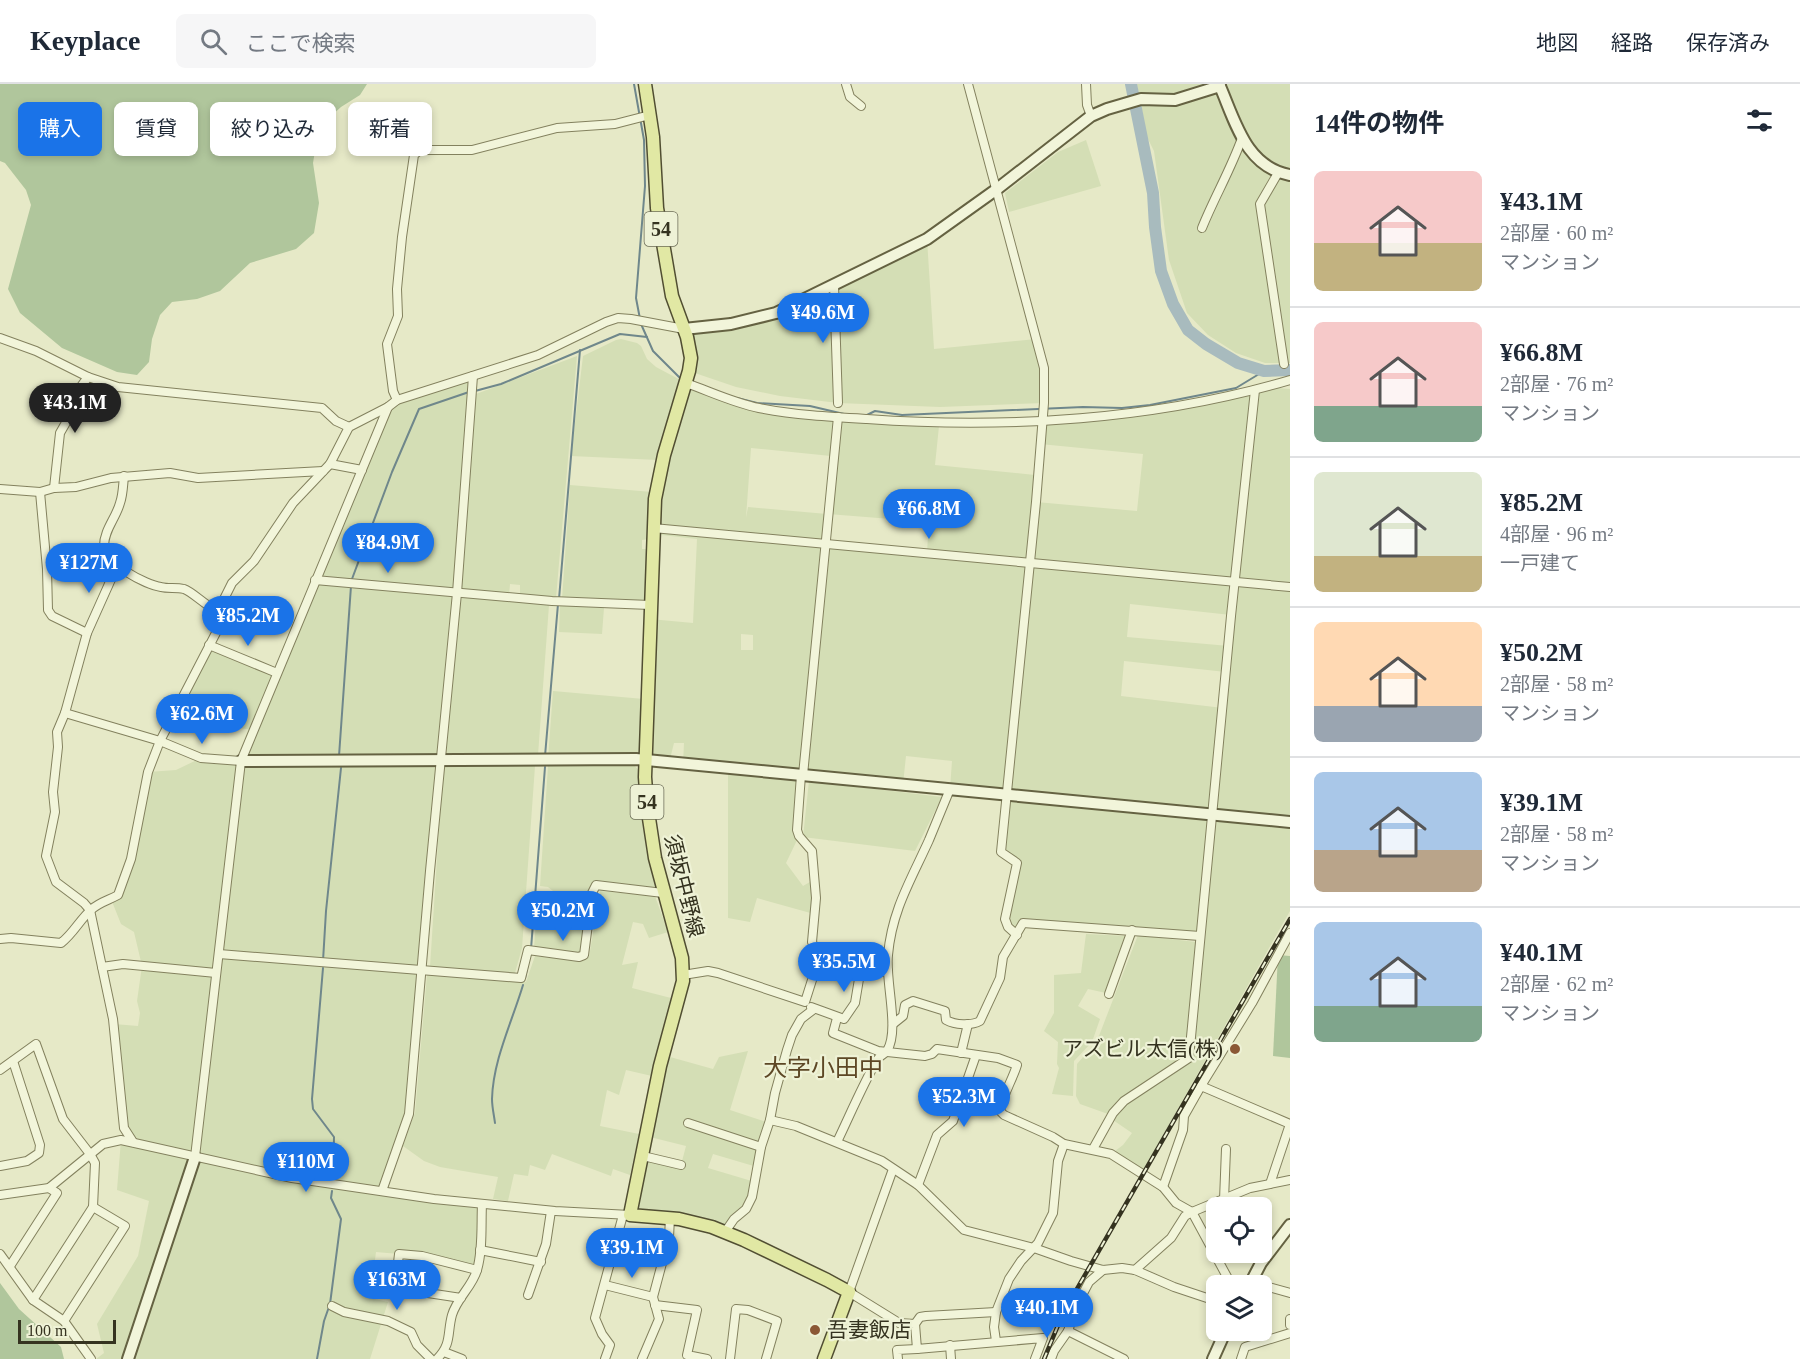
<!DOCTYPE html>
<html lang="ja">
<head>
<meta charset="utf-8">
<style>
  :root { --surface:#fff; --page:#f6f6f7; --text:#1f2937; --muted:#747a83; --line:#e0e1e3; --accent:#1a73e8 }
  body { margin:0; font-family:"Times New Roman","Noto Sans JP",serif; background:var(--page); color:var(--text); height:100vh; display:flex; flex-direction:column; font-size:22px; white-space:nowrap }
  * { box-sizing:border-box; margin:0 }
  p { font-size:20px; color:var(--muted) }
  .icon { flex:none; width:33px; height:33px; fill:none; stroke:currentColor; stroke-width:2; stroke-linecap:round; stroke-linejoin:round }
  .map { position:relative; flex:1; overflow:hidden }
  .drawer { display:flex; flex-direction:column; background:var(--surface); width:510px }
  .drawer>* { flex:none }
  .banner { position:absolute; left:18px; top:18px; width:570px; height:54px; display:flex; gap:12px }
  .fabs { position:absolute; left:1206px; top:1113px; display:grid; gap:12px }
  .fabs a { display:grid; place-items:center; width:66px; height:66px; border-radius:9px; background:var(--surface); box-shadow:0 3px 9px #0003; font-size:30px }
  .scale { position:absolute; left:18px; bottom:15px; width:98px; box-sizing:border-box; padding-left:6px; border:3px solid #353320; border-top:0; font-size:16px; line-height:21px; white-space:nowrap; color:#353320; -webkit-text-stroke:4px #eef2d6; paint-order:stroke }
  .price { position:absolute; translate:-50% -51px; padding:0 14px; border-radius:21px; background:var(--accent); color:#fff; font-size:20px; line-height:39px; filter:drop-shadow(0 2px 3px #0008) }
  .price::after { content:''; position:absolute; left:50%; top:36px; width:18px; height:14px; margin-left:-9px; background:inherit; clip-path:polygon(0 0,100% 0,50% 100%) }
  .price.current { background:#222; color:#fff }
  ul { padding:0; list-style:none }
  li { display:flex; align-items:center; gap:18px; height:150px; padding:0 24px }
  li+li { border-top:2px solid var(--line) }
  li span { display:grid; place-items:center; flex:none; width:168px; height:120px; border-radius:9px; color:#555 }
  li>.icon { margin-inline-start:auto }
  span .icon { width:72px; height:72px; fill:#fffc; stroke-width:1 }
  li b { font-size:26px }
  h2 { display:flex; justify-content:space-between; align-items:center; height:72px; padding:0 24px; font-size:26px }
  .chip { padding:0 21px; border-radius:9px; background:var(--surface); box-shadow:0 3px 9px #0003; font-size:21px; line-height:54px }
  .chip.current { background:var(--accent); color:#fff }
  header { display:flex; align-items:center; gap:36px; box-sizing:border-box; height:84px; padding:0 30px; background:var(--surface); border-bottom:2px solid var(--line) }
  header strong { font-size:28px }
  nav { display:flex; gap:33px; margin-inline-start:auto; font-size:21px }
  .search { width:420px; height:54px; background:var(--page); display:flex; align-items:center; gap:15px; box-sizing:border-box; padding:0 21px; border-radius:9px; color:var(--muted); font-size:22px }
  main { display:flex; flex:1; min-height:0 }
  .map>svg:first-child { display:block }
</style>
</head>
<body>
<header>
<strong>Keyplace</strong>
<div class="search"><svg class="icon" aria-label="search" viewBox="0 0 24 24"><circle cx="10" cy="10" r="6"/><path d="M15 15l6 6"/></svg>ここで検索</div>
<nav><a>地図</a><a>経路</a><a>保存済み</a></nav>
</header>
<main>
<div class="map">
<svg width="1290" height="1275" viewBox="0 0 1290 1275">
  <rect width="100%" height="100%" fill="#e6e9c7"/>
  <g fill="#d4deb5" fill-rule="evenodd">
    <path d="M1137,0H1290V279H1265L1236,269L1208,251L1187,229L1169,176L1154,67L1147,53Z"/>
    <path d="M1086,56L1101,102L1009,128L1005,109L1058,68Z"/>
    <path d="M927,155L934,265L1036,255L1044,284V319L940,323L838,319L780,312L736,303L689,287L684,245L776,229Z"/>
    <path d="M621,255L637,259L641,262L647,275L656,283L686,299L757,327L834,337L831,372L751,364L746,434L748,423L827,430L840,337L939,342L935,381L1035,391L1029,479L1036,418L1137,427L1143,370L1040,360L1042,338L1147,326L1268,303L1290,305V827L1141,1090L1111,1070L1123,1061L1132,1049L1110,1034L1113,1029L1189,974L1200,852L1023,839L1017,851L1005,835L1017,780L1001,768L1006,711L950,705L952,677L906,672L903,700L801,691L799,752L786,779L803,802L815,795L814,830L757,814L750,838L728,834V684L683,680L684,659H674L669,679L646,677L650,535L693,539L697,455L653,450L659,443L661,414L675,356L658,376L571,372L583,272L616,256ZM828,430L929,438L927,468L825,458ZM1130,520L1231,531L1229,562L1127,553ZM741,550L753,551V566H741ZM1124,577L1226,588L1223,624L1121,612Z"/>
    <path d="M577,272L556,514L520,511V501L510,500L509,511L461,506L476,310Z"/>
    <path d="M473,292L409,1030L382,1107L482,1120L477,1186L422,1172L376,1168L370,1214L388,1218L370,1275H96L104,1269L97,1240L138,1172L149,1117L117,1106L121,1056L132,1058L124,1044L114,940L138,942L140,929L137,917L142,882L134,848L121,840L111,815L118,811L131,775L148,688L176,686L201,674L241,677L254,646L198,639L205,622L184,612L209,561L277,589L388,323Z"/>
    <path d="M570,401L652,408L649,455L642,456V465H648L647,520L562,515Z"/>
    <path d="M459,513L549,521L538,671H446Z"/>
    <path d="M560,521L604,524L602,550L559,548Z"/>
    <path d="M553,607L644,615L643,668L635,675H548Z"/>
    <path d="M443,681L535,682L522,864L515,889L430,883Z"/>
    <path d="M548,682H635L640,688L646,765L658,809L596,802L593,811L553,807L548,803L540,802Z"/>
    <path d="M809,697L942,713L915,767L803,753Z"/>
    <path d="M538,807L593,812L584,866L579,869L534,864Z"/>
    <path d="M600,807L655,812L668,848L649,854L643,840L633,838L622,881L638,878L632,904L671,914L652,992L626,986L619,1011L607,1006L600,1042L639,1050L630,1091L613,1085L611,1092L552,1070L545,1086L530,1081L528,1092L514,1090L508,1117L493,1115L498,1093L440,1083L424,1077L403,1062L415,1029L427,891L526,898L535,872L580,877L589,873Z"/>
    <path d="M1086,850L1128,852L1106,909L1088,905L1078,922L1100,935L1092,958L1074,977L1073,1012L1052,1010L1059,984L1057,980L1058,958L1044,947L1054,929V891L1081,889Z"/>
    <path d="M1138,851L1196,858L1186,973L1108,1030L1080,1020L1076,1012L1077,980L1097,957Z"/>
    <path d="M748,967L730,1026L769,1039L757,1083L713,1070L708,1084L755,1098L752,1113L725,1148L630,1131L640,1121L643,1072L681,1081L686,1062L646,1052L663,971L713,985L719,973Z"/>
  </g>
  <g fill="#b0c69c">
    <path d="M0,0H367L360,11L341,23L319,43L313,79L319,119L314,149L296,165L250,179L220,207L197,215L172,218L160,231L152,255L149,278L137,291L117,288L62,264L20,229L8,205L31,121L26,106L5,79L0,77Z"/>
    <path d="M1278,871L1290,872V974L1273,972Z"/>
    <path d="M0,1199L19,1225L61,1263L64,1275H0Z"/>
  </g>
  <g fill="none" stroke-linecap="round" stroke-linejoin="round">
    <g stroke="#6f878b" stroke-width="2">
      <path d="M634,0L644,56L645,102L636,214L640,235"/>
      <path d="M641,240L653,267L681,295"/>
      <path d="M475,307L501,300L620,250L647,253"/>
      <path d="M737,314L757,319L810,322L844,330"/>
      <path d="M867,331L875,327L902,331L1083,323L1122,324L1150,321L1236,304L1264,287"/>
      <path d="M352,495L392,388L419,325L469,308"/>
      <path d="M559,515L580,266"/>
      <path d="M339,672L351,502"/>
      <path d="M545,672L558,520"/>
      <path d="M531,865L545,683"/>
      <path d="M323,877L326,827L341,684"/>
      <path d="M323,884L312,1015L313,1025L334,1053L333,1099"/>
      <path d="M525,894L528,880"/>
      <path d="M495,1039C494,1031 492,1023 492,1015C493,976 512,938 523,901"/>
      <path d="M317,1275L324,1237L330,1220L341,1135L331,1114L332,1107"/>
    </g>
    <path stroke="#a8bbbe" stroke-width="12" d="M1131,0L1153,109L1155,143L1161,187L1173,220L1188,246L1206,260L1238,279L1264,287L1290,286"/>
    <defs>
      <g id="street">
        <path d="M846,0L850,13L861,22"/>
        <path d="M968,0L1044,284V319L1036,418L1001,768L1017,779L1005,835L1008,843L1017,851"/>
        <path d="M1086,0L1087,21L1091,32"/>
        <path d="M1278,89L1260,120L1284,280"/>
        <path d="M1202,144C1214,114 1231,85 1242,54"/>
        <path d="M834,201L838,319"/>
        <path d="M0,254L36,267L88,293L118,303L322,324L336,337L349,343"/>
        <path d="M686,299C709,307 734,319 759,324C794,331 831,333 867,335C1007,345 1155,336 1290,296"/>
        <path d="M397,316L393,307L387,260L398,232L397,205L402,153L414,71L420,66H472L557,44L615,40L650,31"/>
        <path d="M330,380L362,386"/>
        <path d="M124,392C123,401 123,411 120,419C116,434 104,446 104,462C104,479 146,501 161,503C168,505 176,503 184,505C193,508 205,522 218,527"/>
        <path d="M54,404L60,349L68,335L71,316L88,293"/>
        <path d="M0,405L40,408L54,404L76,403L111,394L170,389L198,394L323,387"/>
        <path d="M40,408L47,485L48,526L52,532L87,549"/>
        <path d="M653,444L1290,503"/>
        <path d="M117,482L87,549L65,629L57,648L58,663L53,708L55,728L46,772L56,798L84,819L90,826L113,935L124,1044L133,1058"/>
        <path d="M315,496L552,517L650,521"/>
        <path d="M209,561L277,589"/>
        <path d="M65,629L160,657L201,674L241,677"/>
        <path d="M803,691L838,333"/>
        <path d="M0,855L11,854L61,859C74,849 80,835 92,825C100,818 109,816 118,811L131,775L148,688L160,657L218,545V527L232,499L254,477L293,419L330,380L349,343L388,323"/>
        <path d="M219,870L521,894L528,866L579,873L584,871L592,809L596,801L663,809"/>
        <path d="M102,883L123,880L216,889"/>
        <path d="M861,890L888,887"/>
        <path d="M683,891L708,887L718,889L805,918L819,874L812,858L816,814L812,767L799,752L797,746L801,691"/>
        <path d="M1109,910L1132,846"/>
        <path d="M811,923L844,935L855,919L863,871"/>
        <path d="M837,934L833,949L878,967L925,972L932,970L937,965L998,974L1017,981C1012,997 1003,1010 1000,1027L1004,1031L1053,1053L1064,1060L1111,1070L1163,1103L1176,1119L1192,1128L1232,1202"/>
        <path d="M893,940L903,932L905,921L913,917L945,927L946,936C955,941 971,942 980,937L1000,894L1003,873L1023,839L1200,852"/>
        <path d="M961,969L968,940"/>
        <path d="M0,986L36,960L63,1035L90,1070L95,1079L93,1123"/>
        <path d="M1201,1002L1252,919L1290,849"/>
        <path d="M770,1036L796,1042L882,1077L918,1101L964,1146L1034,1164L1071,1177L1103,1186L1122,1184L1135,1186L1174,1203L1216,1217"/>
        <path d="M688,1039L761,1063"/>
        <path d="M837,1058C850,1031 862,1002 877,976C880,971 885,970 887,967C900,946 885,897 888,871C892,826 911,796 929,756C936,739 943,722 950,705"/>
        <path d="M1093,1065L1113,1029L1124,1017L1189,974L1231,532L1255,306"/>
        <path d="M643,1072L681,1081"/>
        <path d="M195,1073L241,677L388,323L397,316L538,271L606,238L618,234L631,235L684,245"/>
        <path d="M0,1082L27,1077L39,1069L40,1061L13,977"/>
        <path d="M893,1085L849,1208L899,1239L915,1240L917,1265L1043,1254L1035,1275"/>
        <path d="M1270,1100L1290,1040"/>
        <path d="M918,1101L937,1051L953,1037L976,971"/>
        <path d="M1163,1103L1183,1046L1184,1032L1201,1002L1290,1040"/>
        <path d="M382,1107L409,1030L430,787L457,509L473,292"/>
        <path d="M0,1111L49,1104L103,1060L121,1056L292,1094L434,1115L555,1127L630,1131"/>
        <path d="M1224,1116L1226,1065"/>
        <path d="M725,1148L734,1135L746,1125L752,1113L761,1063L770,1036L775,1009L787,966L792,951L801,935L814,925"/>
        <path d="M480,1166L541,1178"/>
        <path d="M0,1170L33,1216L64,1237L91,1275"/>
        <path d="M10,1182L57,1109L49,1104"/>
        <path d="M1135,1186L1171,1154L1185,1132L1192,1128L1250,1104L1290,1096"/>
        <path d="M1251,1198L1290,1209"/>
        <path d="M605,1201L653,1213"/>
        <path d="M528,1211L546,1160L551,1127"/>
        <path d="M461,1214L395,1204L399,1170L422,1172L477,1186"/>
        <path d="M33,1216L93,1123L125,1142L64,1237"/>
        <path d="M655,1221L697,1226L687,1271L707,1275"/>
        <path d="M332,1222L344,1228L388,1237L411,1248L417,1261L431,1275"/>
        <path d="M1290,1235V1241"/>
        <path d="M915,1240L920,1233L926,1232L996,1228"/>
        <path d="M1068,1247L1124,1275"/>
        <path d="M996,1257L994,1243L996,1228L1009,1195L1021,1177L1038,1159L1053,1129L1058,1077L1064,1060"/>
        <path d="M950,1261L951,1275"/>
        <path d="M444,1268L462,1275"/>
        <path d="M437,1275C452,1260 447,1249 452,1231C457,1214 472,1203 477,1186C483,1166 481,1140 482,1120"/>
        <path d="M605,1275L610,1261L602,1250L595,1234L623,1131"/>
        <path d="M642,1275L659,1235L653,1213L669,1153L670,1134"/>
        <path d="M730,1275L736,1225L748,1226L777,1237L766,1275"/>
        <path d="M898,1275L897,1266L917,1265"/>
        <path d="M1051,1275L1054,1267L1068,1247L1076,1223L1089,1198L1103,1186"/>
        <path d="M1241,1275L1245,1263L1290,1249"/>
      </g>
      <g id="secondary">
        <path d="M1219,0C1235,36 1245,83 1290,91"/>
        <path d="M684,245L731,240L776,229L927,155L997,105L1091,32L1107,25L1141,15L1175,16L1220,2"/>
        <path d="M241,677L636,675L1290,738"/>
        <path d="M1249,1202L1261,1179L1290,1141"/>
        <path d="M128,1275L195,1073"/>
        <path d="M1213,1275L1226,1246"/>
      </g>
      <path id="primary" d="M645,0L653,53L657,124L672,212L687,253L691,274L689,287L664,371L655,415L645,693L647,721L655,774L682,874L683,897L660,982L630,1131L679,1135L712,1143L744,1156L827,1196L849,1208L824,1275"/>
    </defs>
    <use href="#street" stroke="#83815e" stroke-width="10"/>
    <use href="#secondary" stroke="#656242" stroke-width="14"/>
    <use href="#primary" stroke="#514e32" stroke-width="15"/>
    <use href="#street" stroke="#f2f5da" stroke-width="8"/>
    <use href="#secondary" stroke="#f2f5da" stroke-width="10"/>
    <use href="#primary" stroke="#e1e8a4" stroke-width="12"/>
    <defs>
      <path id="rail" d="M1044,1275L1059,1239L1074,1210L1290,835"/>
    </defs>
    <use href="#rail" stroke="#353320" stroke-width="4.5"/>
    <use href="#rail" stroke="#eef2d6" stroke-width="2" stroke-dasharray="7" stroke-linecap="butt"/>
  </g>
  <g fill="#8b5835" stroke="#eef2d6" stroke-width="2">
    <circle cx="1235" cy="965" r="6"/>
    <circle cx="815" cy="1246" r="6"/>
  </g>
  <g text-anchor="middle" stroke-width="4.5" stroke-linejoin="round" paint-order="stroke">
    <g fill="#eef2d6" stroke="#6c6c57" stroke-width="1.5">
      <rect x="644.5" y="128" width="33" height="34" rx="4.5"/>
      <rect x="630.5" y="701" width="33" height="34" rx="4.5"/>
    </g>
    <g font-size="20" font-weight="bold" fill="#353320">
      <text x="661" y="152">54</text>
      <text x="647" y="725">54</text>
    </g>
    <g font-size="21" fill="#353320" stroke="#eef2d6">
      <text transform="translate(684 802) rotate(76)" y="7">須坂中野線</text>
    </g>
    <g font-size="21" fill="#353320" stroke="#eef2d6" text-anchor="end">
      <text x="1223" y="972">アズビル太信(株)</text>
      <text x="827" y="1253" text-anchor="start">吾妻飯店</text>
    </g>
    <g font-size="24" fill="#5d4725" stroke="#eef2d6">
      <text x="823" y="992">大字小田中</text>
    </g>
  </g>
</svg>
<div class="fabs">
<a><svg class="icon" aria-label="locate" viewBox="0 0 24 24"><circle cx="12" cy="12" r="6"/><path d="M12 2v4M12 18v4M2 12h4M18 12h4"/></svg></a>
<a><svg class="icon" aria-label="layers" viewBox="0 0 24 24"><path d="M12 4l9 5-9 5-9-5zM3 14l9 5 9-5"/></svg></a>
</div>
<div class="scale">100 m</div>
<b class="price" style="left:823px;top:260px">¥49.6M</b>
<b class="price current" style="left:75px;top:350px">¥43.1M</b>
<b class="price" style="left:929px;top:456px">¥66.8M</b>
<b class="price" style="left:388px;top:490px">¥84.9M</b>
<b class="price" style="left:89px;top:510px">¥127M</b>
<b class="price" style="left:248px;top:563px">¥85.2M</b>
<b class="price" style="left:202px;top:661px">¥62.6M</b>
<b class="price" style="left:563px;top:858px">¥50.2M</b>
<b class="price" style="left:844px;top:909px">¥35.5M</b>
<b class="price" style="left:964px;top:1044px">¥52.3M</b>
<b class="price" style="left:306px;top:1109px">¥110M</b>
<b class="price" style="left:632px;top:1195px">¥39.1M</b>
<b class="price" style="left:397px;top:1227px">¥163M</b>
<b class="price" style="left:1047px;top:1255px">¥40.1M</b>
<div class="banner">
<a class="chip current">購入</a>
<a class="chip">賃貸</a>
<a class="chip">絞り込み</a>
<a class="chip">新着</a>
</div>
</div>
<section class="drawer">
<h2>14件の物件<svg class="icon" aria-label="filters" viewBox="0 0 24 24"><path d="M4 7h16M4 17h16"/><circle cx="9" cy="7" r="2"/><circle cx="15" cy="17" r="2"/></svg></h2>
<ul>
<li><span style="background:linear-gradient(#f6c9c9 60%,#c2b280 0)"><svg class="icon" aria-label="home" viewBox="0 0 24 24"><path d="M3 11l9-7 9 7M6 9v11h12V9"/></svg></span><div><b>¥43.1M</b><p>2部屋 · 60 m²</p><p>マンション</p></div></li>
<li><span style="background:linear-gradient(#f6c9c9 70%,#7fa58c 0)"><svg class="icon" aria-label="home" viewBox="0 0 24 24"><path d="M3 11l9-7 9 7M6 9v11h12V9"/></svg></span><div><b>¥66.8M</b><p>2部屋 · 76 m²</p><p>マンション</p></div></li>
<li><span style="background:linear-gradient(#dfe7d0 70%,#c2b280 0)"><svg class="icon" aria-label="home" viewBox="0 0 24 24"><path d="M3 11l9-7 9 7M6 9v11h12V9"/></svg></span><div><b>¥85.2M</b><p>4部屋 · 96 m²</p><p>一戸建て</p></div></li>
<li><span style="background:linear-gradient(#ffd9b3 70%,#9aa5b1 0)"><svg class="icon" aria-label="home" viewBox="0 0 24 24"><path d="M3 11l9-7 9 7M6 9v11h12V9"/></svg></span><div><b>¥50.2M</b><p>2部屋 · 58 m²</p><p>マンション</p></div></li>
<li><span style="background:linear-gradient(#a9c7e8 65%,#b9a48a 0)"><svg class="icon" aria-label="home" viewBox="0 0 24 24"><path d="M3 11l9-7 9 7M6 9v11h12V9"/></svg></span><div><b>¥39.1M</b><p>2部屋 · 58 m²</p><p>マンション</p></div></li>
<li><span style="background:linear-gradient(#a9c7e8 70%,#7fa58c 0)"><svg class="icon" aria-label="home" viewBox="0 0 24 24"><path d="M3 11l9-7 9 7M6 9v11h12V9"/></svg></span><div><b>¥40.1M</b><p>2部屋 · 62 m²</p><p>マンション</p></div></li>
</ul>
</section>
</main>
</body>
</html>
